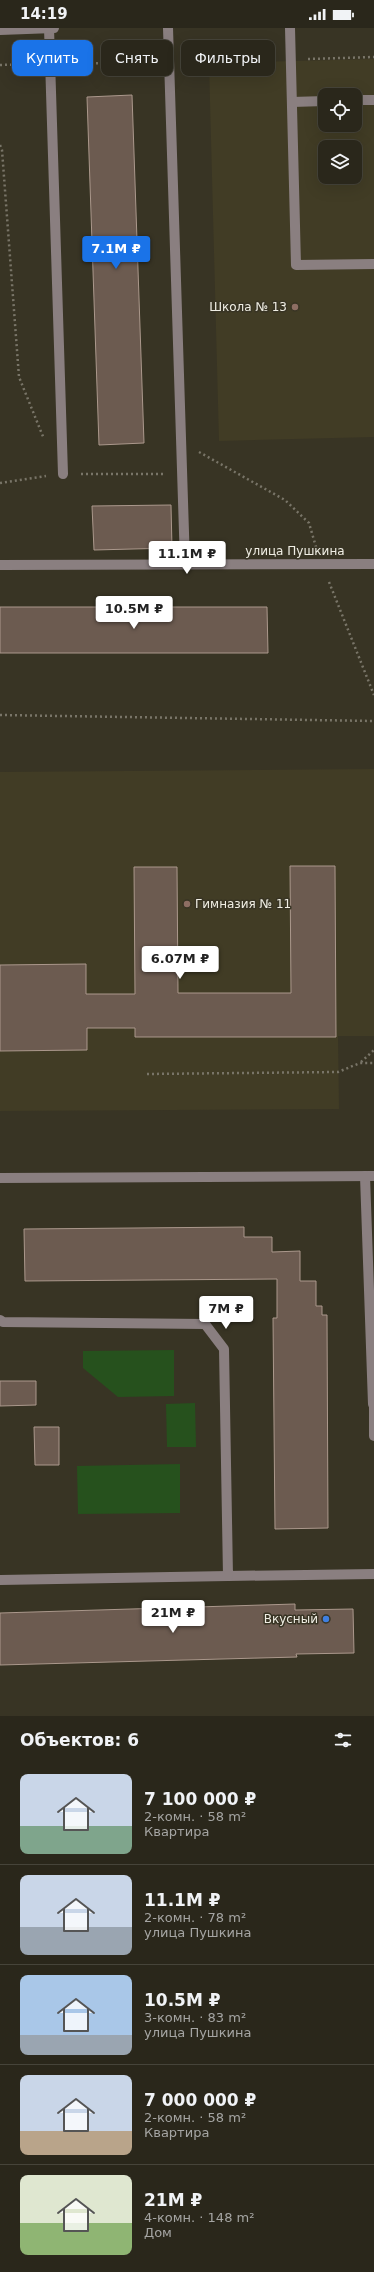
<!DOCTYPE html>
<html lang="ru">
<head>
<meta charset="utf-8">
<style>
  :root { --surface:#2a271b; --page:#322f24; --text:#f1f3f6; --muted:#a5a5a3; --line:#46443a; --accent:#1a73e8 }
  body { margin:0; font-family:"DejaVu Sans",sans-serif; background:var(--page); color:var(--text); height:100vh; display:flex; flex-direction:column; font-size:15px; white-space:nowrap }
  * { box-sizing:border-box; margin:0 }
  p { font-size:13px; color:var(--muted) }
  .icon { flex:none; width:22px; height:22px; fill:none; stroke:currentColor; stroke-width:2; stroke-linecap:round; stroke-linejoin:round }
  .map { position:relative; height:1688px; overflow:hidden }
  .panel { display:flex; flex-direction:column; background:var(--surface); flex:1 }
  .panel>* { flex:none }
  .banner { position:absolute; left:12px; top:12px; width:350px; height:36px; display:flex; gap:8px }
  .tools { position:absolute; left:318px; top:60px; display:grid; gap:8px }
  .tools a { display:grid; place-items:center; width:44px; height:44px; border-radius:8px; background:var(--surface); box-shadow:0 4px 16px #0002,0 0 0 1px var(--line); font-size:20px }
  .price { position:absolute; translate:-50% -34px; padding:0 9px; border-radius:4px; background:#fff; color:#222; font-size:13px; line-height:26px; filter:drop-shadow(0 1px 2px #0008) }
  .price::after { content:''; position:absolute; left:50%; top:24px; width:12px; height:9px; margin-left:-6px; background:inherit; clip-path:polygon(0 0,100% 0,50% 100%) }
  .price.on { background:var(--accent); color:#fff }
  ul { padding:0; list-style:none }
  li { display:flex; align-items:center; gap:12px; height:100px; padding:0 20px }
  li+li { border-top:1px solid var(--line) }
  li span { display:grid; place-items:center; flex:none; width:112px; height:80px; border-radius:8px; color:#555 }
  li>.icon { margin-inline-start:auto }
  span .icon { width:48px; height:48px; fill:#fffc; stroke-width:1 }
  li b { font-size:17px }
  h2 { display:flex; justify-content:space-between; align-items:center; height:48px; padding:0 20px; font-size:17px }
  .chip { padding:0 14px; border-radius:8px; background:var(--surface); box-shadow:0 4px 16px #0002,0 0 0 1px var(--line); font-size:14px; line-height:36px }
  .chip.on { background:var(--accent); color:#fff }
  .status { display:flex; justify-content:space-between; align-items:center; height:28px; padding:0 20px; background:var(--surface); direction:ltr }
  .status svg { height:11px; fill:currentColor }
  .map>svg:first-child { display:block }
</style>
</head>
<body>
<div class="status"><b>14:19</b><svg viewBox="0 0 49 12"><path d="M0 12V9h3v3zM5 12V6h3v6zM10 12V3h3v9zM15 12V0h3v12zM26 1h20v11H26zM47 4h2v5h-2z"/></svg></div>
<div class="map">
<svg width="374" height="1688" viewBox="0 0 374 1688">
  <rect width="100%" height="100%" fill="#383424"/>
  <g fill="#413c25" fill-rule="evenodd">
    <path d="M374,31V409L219,413L209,35ZM325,67H355V97H325ZM325,119H355V149H325Z"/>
    <path d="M374,741V1008H338L339,1081L0,1083V744Z"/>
  </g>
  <g fill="#26511d">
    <path d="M174,1322V1368L118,1369L83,1340V1323Z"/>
    <path d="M195,1375L196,1419H167L166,1376Z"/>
    <path d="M180,1436V1485L78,1486L77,1438Z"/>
  </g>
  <g fill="#6c5b50" stroke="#ab988c">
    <path d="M132,67L144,415L99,417L87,69Z"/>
    <path d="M171,477L172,520L94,522L92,478Z"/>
    <path d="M0,579H267L268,625H0Z"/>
    <path d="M290,838H335L336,1009H135V1000H87V1022L0,1023V937L86,936V966H135L134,839H177L178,965H291Z"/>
    <path d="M244,1199V1209H272V1224L300,1223V1253H316V1278H322V1287H327L328,1500L275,1501L273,1290H277V1251L25,1253L24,1201Z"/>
    <path d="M0,1353H36V1377L0,1378Z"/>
    <path d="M34,1399H59V1437H35Z"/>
    <path d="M295,1576V1582L353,1581L354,1625L296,1626L297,1629L0,1637V1585Z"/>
  </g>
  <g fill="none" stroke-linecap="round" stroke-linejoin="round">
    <g stroke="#797568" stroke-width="2.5" stroke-dasharray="2 3" stroke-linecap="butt">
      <path d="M308,31L374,29"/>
      <path d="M186,33L273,31"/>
      <path d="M66,36L151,34"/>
      <path d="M0,37L33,36"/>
      <path d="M0,117L2,122L19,349L44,411"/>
      <path d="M199,424L285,472L309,495L316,519"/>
      <path d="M81,446H163L164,444"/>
      <path d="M0,455L46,448"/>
      <path d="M329,554L374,667"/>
      <path d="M0,687L374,693"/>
      <path d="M361,1034L374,1022"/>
      <path d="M147,1046L338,1044L360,1035H374"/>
    </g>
    <g stroke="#8a7f80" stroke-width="10">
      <path d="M49,0L63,446"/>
      <path d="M168,0L185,536"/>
      <path d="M290,0L296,237L374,236"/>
      <path d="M0,2L54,0"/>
      <path d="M355,72H374"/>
      <path d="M292,74L325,73"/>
      <path d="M0,537L374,536"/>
      <path d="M365,1148L373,1376"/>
      <path d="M0,1150L374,1148"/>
      <path d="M0,1292L3,1294L205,1296L224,1321L228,1548L374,1546"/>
      <path d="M374,1376V1408"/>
      <path d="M0,1552L228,1548"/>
    </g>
  </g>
  <g fill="#8d6e63" stroke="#383424" stroke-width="1.5">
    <circle cx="295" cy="279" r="4"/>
    <circle cx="187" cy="876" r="4"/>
  </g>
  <circle fill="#3f7fe0" stroke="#383424" stroke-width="1.5" cx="326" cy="1591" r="4"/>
  <g text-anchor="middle" stroke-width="3" stroke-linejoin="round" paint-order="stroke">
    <g font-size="12" fill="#f0eee4" stroke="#383424" text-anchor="end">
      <text x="287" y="283">Школа № 13</text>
      <text x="195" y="880" text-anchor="start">Гимназия № 11</text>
      <text x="318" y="1595">Вкусный</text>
    </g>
    <g font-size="12" fill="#f0eee4" stroke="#383424">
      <text x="295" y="527">улица Пушкина</text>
    </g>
  </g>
</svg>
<div class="tools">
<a><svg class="icon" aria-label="locate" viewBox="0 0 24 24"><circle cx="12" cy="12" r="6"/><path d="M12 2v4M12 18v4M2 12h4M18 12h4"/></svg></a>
<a><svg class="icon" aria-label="layers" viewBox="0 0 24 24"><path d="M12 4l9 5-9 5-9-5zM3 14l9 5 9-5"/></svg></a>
</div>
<b class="price on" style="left:116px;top:242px">7.1M ₽</b>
<b class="price" style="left:187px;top:547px">11.1M ₽</b>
<b class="price" style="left:134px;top:602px">10.5M ₽</b>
<b class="price" style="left:180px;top:952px">6.07M ₽</b>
<b class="price" style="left:226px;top:1302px">7M ₽</b>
<b class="price" style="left:173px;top:1606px">21M ₽</b>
<div class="banner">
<a class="chip on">Купить</a>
<a class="chip">Снять</a>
<a class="chip">Фильтры</a>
</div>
</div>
<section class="panel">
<h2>Объектов: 6<svg class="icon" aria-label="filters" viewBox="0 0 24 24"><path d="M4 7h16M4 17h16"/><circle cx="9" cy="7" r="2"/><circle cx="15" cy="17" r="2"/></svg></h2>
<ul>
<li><span style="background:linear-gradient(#c9d6e8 65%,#7fa58c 0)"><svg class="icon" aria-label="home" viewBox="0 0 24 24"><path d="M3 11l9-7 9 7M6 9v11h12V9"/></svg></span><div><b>7 100 000 ₽</b><p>2-комн. · 58 m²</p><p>Квартира</p></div></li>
<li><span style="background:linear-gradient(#c9d6e8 65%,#9aa5b1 0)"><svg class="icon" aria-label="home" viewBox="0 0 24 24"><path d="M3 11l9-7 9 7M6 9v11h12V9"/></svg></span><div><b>11.1M ₽</b><p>2-комн. · 78 m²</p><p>улица Пушкина</p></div></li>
<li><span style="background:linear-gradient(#a9c7e8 75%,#9aa5b1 0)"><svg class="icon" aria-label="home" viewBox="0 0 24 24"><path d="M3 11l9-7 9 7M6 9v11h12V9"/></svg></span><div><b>10.5M ₽</b><p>3-комн. · 83 m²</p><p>улица Пушкина</p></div></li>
<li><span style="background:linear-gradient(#c9d6e8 70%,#b9a48a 0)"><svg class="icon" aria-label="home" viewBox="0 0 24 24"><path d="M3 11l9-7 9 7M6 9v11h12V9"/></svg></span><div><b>7 000 000 ₽</b><p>2-комн. · 58 m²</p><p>Квартира</p></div></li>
<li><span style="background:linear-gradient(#dfe7d0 60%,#8fb573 0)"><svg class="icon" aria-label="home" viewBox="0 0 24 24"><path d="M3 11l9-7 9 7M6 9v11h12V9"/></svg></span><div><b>21M ₽</b><p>4-комн. · 148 m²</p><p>Дом</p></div></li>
</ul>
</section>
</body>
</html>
